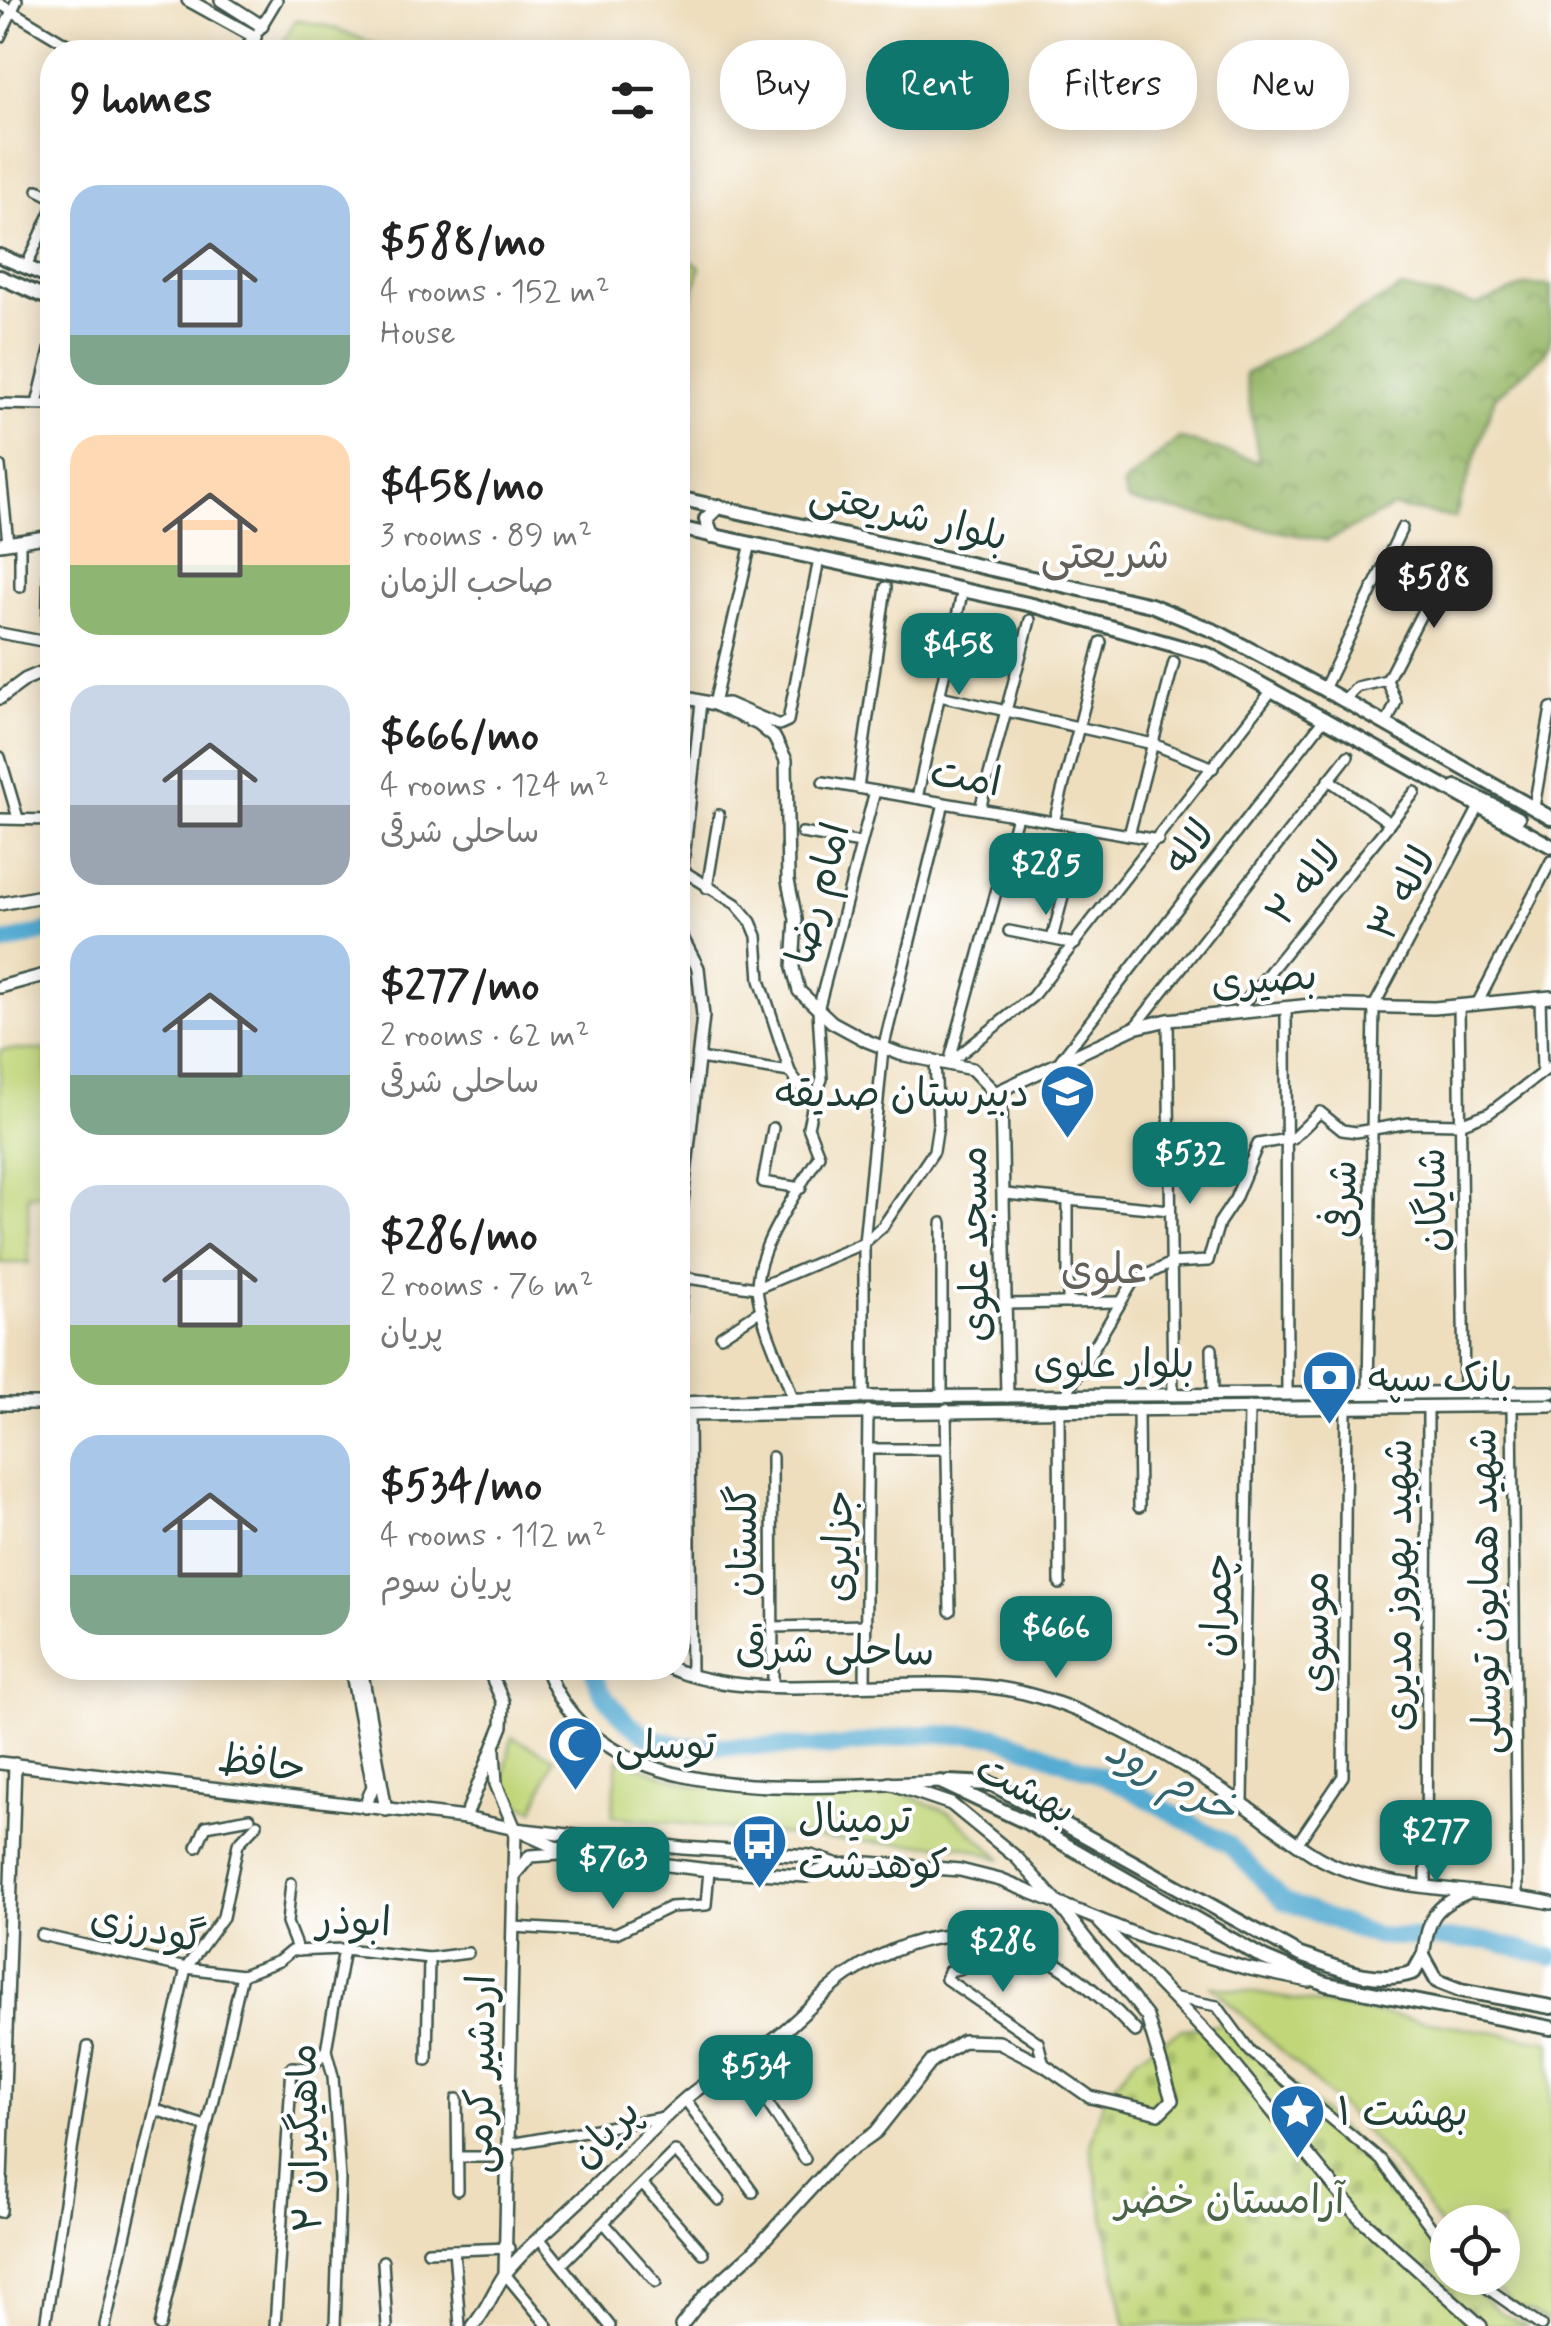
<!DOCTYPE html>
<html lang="en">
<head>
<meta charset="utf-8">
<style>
  :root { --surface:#fff; --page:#f6f6f6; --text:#222; --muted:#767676; --accent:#0f766e }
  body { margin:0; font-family:Mynerve,"Playpen Sans Arabic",sans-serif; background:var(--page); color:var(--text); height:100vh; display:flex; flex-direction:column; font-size:38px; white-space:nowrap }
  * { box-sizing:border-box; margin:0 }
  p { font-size:32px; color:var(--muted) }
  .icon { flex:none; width:55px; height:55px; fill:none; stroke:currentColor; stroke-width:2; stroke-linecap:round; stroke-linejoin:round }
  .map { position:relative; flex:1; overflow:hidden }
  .panel { position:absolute; left:40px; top:40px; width:650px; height:1640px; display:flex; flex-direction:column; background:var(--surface); border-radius:40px; box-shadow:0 5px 25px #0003 }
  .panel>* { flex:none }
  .guide { position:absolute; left:720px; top:40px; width:680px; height:90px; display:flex; gap:20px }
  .buttons { position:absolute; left:1430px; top:2205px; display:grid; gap:20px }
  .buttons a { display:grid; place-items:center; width:90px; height:90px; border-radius:50%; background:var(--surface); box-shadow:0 5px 25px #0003; font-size:50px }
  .price { position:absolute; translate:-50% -85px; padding:0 22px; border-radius:20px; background:var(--accent); color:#fff; font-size:32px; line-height:65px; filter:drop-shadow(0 2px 5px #0008) }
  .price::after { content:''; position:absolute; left:50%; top:60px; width:30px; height:22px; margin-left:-15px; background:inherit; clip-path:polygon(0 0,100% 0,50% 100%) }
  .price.on { background:#222; color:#fff }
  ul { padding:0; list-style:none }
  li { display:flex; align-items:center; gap:30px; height:250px; padding:0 30px }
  li span { display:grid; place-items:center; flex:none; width:280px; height:200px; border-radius:30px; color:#555 }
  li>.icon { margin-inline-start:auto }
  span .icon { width:120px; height:120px; fill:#fffc; stroke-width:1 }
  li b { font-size:42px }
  h2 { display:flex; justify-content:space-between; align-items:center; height:120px; padding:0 30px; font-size:42px }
  .tag { padding:0 35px; border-radius:40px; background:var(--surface); box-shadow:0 5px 25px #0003; font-size:35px; line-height:90px }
  .tag.on { background:var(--accent); color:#fff }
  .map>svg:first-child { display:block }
</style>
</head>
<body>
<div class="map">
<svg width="1551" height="2326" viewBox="0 0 1551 2326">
  <defs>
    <pattern id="forest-crowns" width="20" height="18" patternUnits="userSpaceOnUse" patternTransform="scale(2.5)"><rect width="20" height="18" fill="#98b769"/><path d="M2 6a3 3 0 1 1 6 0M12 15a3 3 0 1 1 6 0" fill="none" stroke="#7b9657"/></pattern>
    <pattern id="cemetery-stones" width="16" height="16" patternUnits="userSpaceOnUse" patternTransform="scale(2.5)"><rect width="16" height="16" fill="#c1d679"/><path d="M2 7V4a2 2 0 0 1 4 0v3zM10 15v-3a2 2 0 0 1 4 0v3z" fill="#a5b969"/></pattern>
  </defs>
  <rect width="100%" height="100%" fill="#fff"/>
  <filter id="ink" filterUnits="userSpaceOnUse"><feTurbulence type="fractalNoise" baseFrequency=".01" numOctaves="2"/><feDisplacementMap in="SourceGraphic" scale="20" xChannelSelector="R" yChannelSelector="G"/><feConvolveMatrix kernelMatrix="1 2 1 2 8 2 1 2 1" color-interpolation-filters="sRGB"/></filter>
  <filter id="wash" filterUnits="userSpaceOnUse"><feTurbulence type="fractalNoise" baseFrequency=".0048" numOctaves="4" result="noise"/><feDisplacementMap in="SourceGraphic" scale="40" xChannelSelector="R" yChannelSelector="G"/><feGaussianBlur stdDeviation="2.25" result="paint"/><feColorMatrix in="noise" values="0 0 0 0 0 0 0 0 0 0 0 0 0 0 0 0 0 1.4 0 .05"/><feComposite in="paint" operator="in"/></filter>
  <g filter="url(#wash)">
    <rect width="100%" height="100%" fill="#eedebe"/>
    <g fill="#c1d679" stroke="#708a56" stroke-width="2.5">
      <path d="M295,20L331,27L394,52H278Z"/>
      <path d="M678,251L700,267L678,353Z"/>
      <path d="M0,1050H47L49,1194L28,1195L29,1263H0Z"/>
      <path d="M512,1737L554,1758L534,1810L515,1802L503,1782Z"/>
      <path d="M618,1759L697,1787L742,1791L894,1789L950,1813L1002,1859L962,1846L844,1841L612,1816Z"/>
      <path d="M1212,1986L1551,2042V2322L1514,2305L1483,2278H1502V2222H1448L1447,2238C1388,2137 1295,2067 1212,1986Z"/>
    </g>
    <path fill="url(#forest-crowns)" stroke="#5c7a4e" stroke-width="2.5" d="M1527,285L1551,286V338L1545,354L1495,397L1455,518L1393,507L1327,541L1128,501L1123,485L1179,438L1259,462L1245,374L1402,288L1477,305Z"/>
    <path fill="url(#cemetery-stones)" stroke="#708a56" stroke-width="2.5" d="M1228,2024L1389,2174L1447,2262L1448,2278H1462L1500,2313L1528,2326H1126L1090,2145L1105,2095L1137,2057L1182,2029Z"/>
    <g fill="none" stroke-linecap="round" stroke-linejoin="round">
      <g stroke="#56acd2" stroke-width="18">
        <path d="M0,944L52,930"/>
        <path d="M592,1668L601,1691L627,1722L647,1736L682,1746L836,1747L918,1734L994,1735L1113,1780L1229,1845L1282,1900L1374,1936L1490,1941L1551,1957"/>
      </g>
    </g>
  </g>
  <g filter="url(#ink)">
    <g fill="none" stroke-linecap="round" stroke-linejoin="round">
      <defs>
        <g id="street">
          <path d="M0,4L80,52"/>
          <path d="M259,30L277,0"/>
          <path d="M0,37L17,0"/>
          <path d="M38,190L52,197"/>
          <path d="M26,267L52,210"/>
          <path d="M0,404L52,405"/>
          <path d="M37,404L52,342"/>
          <path d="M0,466L8,543"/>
          <path d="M20,541V587"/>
          <path d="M751,543L714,704L728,703L779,725L788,721L819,559"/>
          <path d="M0,633L52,643"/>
          <path d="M47,641L49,555"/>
          <path d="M1387,680L1447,564"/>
          <path d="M1324,689L1402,528"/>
          <path d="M47,692L52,712"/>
          <path d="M940,696L1153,744L1213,768"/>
          <path d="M1344,701L1357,687L1387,680"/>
          <path d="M1386,725L1396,702L1387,680"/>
          <path d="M0,757L18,818"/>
          <path d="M1329,780L1390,823"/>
          <path d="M823,782L1158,840"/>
          <path d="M858,788L886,587"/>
          <path d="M917,798L963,589"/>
          <path d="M1534,807L1551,708"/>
          <path d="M980,809L1030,620"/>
          <path d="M0,819L52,820"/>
          <path d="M1054,822L1101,642"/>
          <path d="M802,833L861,843"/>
          <path d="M1129,835L1174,662"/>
          <path d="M678,848L683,865"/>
          <path d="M1006,857L1070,870"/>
          <path d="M685,872L736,904L751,922L757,936L760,980L790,1072L813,1104L808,1127L819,1155C799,1191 750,1253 758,1296C764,1332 782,1364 793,1399"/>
          <path d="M707,888L719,815"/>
          <path d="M678,914L701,702"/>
          <path d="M1009,931L1075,944"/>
          <path d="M1052,939L1081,827"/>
          <path d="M1540,998L1542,1069"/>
          <path d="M1477,1004L1551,861"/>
          <path d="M1459,1006L1464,1393"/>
          <path d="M1286,1007L1287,1394"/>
          <path d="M1238,1011L1415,792"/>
          <path d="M1168,1020L1173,1395"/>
          <path d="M1134,1028L1348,756"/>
          <path d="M699,1058L790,1072"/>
          <path d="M1061,1059L1325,718"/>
          <path d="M949,1063L1032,997L1273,689"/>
          <path d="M949,1063L1017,816"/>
          <path d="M813,1104L822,1079L818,1010L875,791"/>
          <path d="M773,1128L763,1182L801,1188"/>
          <path d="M1006,1194L1170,1210"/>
          <path d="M680,1277L757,1288L864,1243L883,1226L934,1151L938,1125L935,1060"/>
          <path d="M1068,1303V1200"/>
          <path d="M1007,1304L1118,1302"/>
          <path d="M721,1336L761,1310"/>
          <path d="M1212,1349L1213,1394"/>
          <path d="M1368,1393L1374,1006L1479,807"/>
          <path d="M942,1396V1223"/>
          <path d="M1065,1396L1133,1282L1171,1263L1208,1261L1219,1223L1235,1199L1258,1144L1293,1138L1320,1112L1342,1130L1356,1132L1409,1123L1460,1124L1489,1113L1551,1066"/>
          <path d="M864,1397V1243L883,1049L944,803"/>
          <path d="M1512,1405L1517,1895"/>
          <path d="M1138,1408L1139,1507"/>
          <path d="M946,1409L950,1611"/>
          <path d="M1059,1409L1060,1584"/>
          <path d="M689,1415L691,1676"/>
          <path d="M868,1449H947"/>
          <path d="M772,1457L773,1684"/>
          <path d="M772,1627L866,1625"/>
          <path d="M865,1683L868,1410"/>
          <path d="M1243,1803L1249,1407"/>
          <path d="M1297,1844L1343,1776L1346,1407"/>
          <path d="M197,1847L206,1826L250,1818"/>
          <path d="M291,1883L287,1923L298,1951"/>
          <path d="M1426,1884L1428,1406"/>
          <path d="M513,1927L616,1933L670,1907L706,1905L709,1870"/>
          <path d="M41,1935L186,1968L242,1975L279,1961L291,1951L344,1949L429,1958L468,1953"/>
          <path d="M963,1935L969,1957L963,1968L949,1971L946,1979L1038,2042L1044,2065"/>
          <path d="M1176,1998L1217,2006L1250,2051L1381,2160L1448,2250"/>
          <path d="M427,2060L429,1958"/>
          <path d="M739,2060L805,2159"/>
          <path d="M457,2099L458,2190"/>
          <path d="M685,2099L753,2192"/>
          <path d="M156,2110L205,2126"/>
          <path d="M510,2144L665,2117"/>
          <path d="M458,2157H510"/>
          <path d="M643,2185L703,2253"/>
          <path d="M605,2224L656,2282"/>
          <path d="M540,2239L610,2326"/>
          <path d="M454,2250L460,2326"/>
          <path d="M428,2251L509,2248"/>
          <path d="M383,2261L387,2326"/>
          <path d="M561,2265L675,2151L719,2200"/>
          <path d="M505,2274L548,2326"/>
          <path d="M1473,2278L1541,2326"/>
          <path d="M45,2326L88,2047"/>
          <path d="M105,2326L186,1968L223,1917L238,1844L257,1824"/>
          <path d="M160,2326L242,1975"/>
          <path d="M275,2326L292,2067L311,2068L326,2050"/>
          <path d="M335,2326L340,2180L333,2076L326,2050L344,1949"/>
        </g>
        <g id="secondary">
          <path d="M188,0L255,37"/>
          <path d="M221,0L262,26"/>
          <path d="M244,52L255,37"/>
          <path d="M0,544L52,536"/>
          <path d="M678,696L714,704L758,724L774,737L786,760L788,881L796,919L793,968L799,991L832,1022L867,1041L900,1054L972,1069L1001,1099L1007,1396"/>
          <path d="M0,698L26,679L52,668"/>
          <path d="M0,904L52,894"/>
          <path d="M678,930L698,968L703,1016L678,1237L683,1277L678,1332"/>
          <path d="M0,987L52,973"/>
          <path d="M997,1092L1134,1028L1168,1020L1311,1005L1434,1008L1551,997"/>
          <path d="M678,1403L864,1397L1551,1392"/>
          <path d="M0,1404H52"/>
          <path d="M678,1415L1551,1405"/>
          <path d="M351,1668L373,1786L365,1807"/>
          <path d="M361,1668L386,1810"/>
          <path d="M546,1668C600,1817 817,1784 941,1782"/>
          <path d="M670,1668C764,1709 916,1667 1024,1693C1100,1712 1175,1759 1240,1802C1268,1820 1292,1843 1321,1859C1384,1893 1480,1887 1551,1903"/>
          <path d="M494,1750L496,1784L515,1829L505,2274"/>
          <path d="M0,1763L465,1818L515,1829L683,1848L811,1856L839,1865"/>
          <path d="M465,1818L502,1726L503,1702L488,1668"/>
          <path d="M519,1831L568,1853L709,1870L806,1876L839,1865L868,1863L960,1870L1000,1880L1145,1938L1245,1968L1309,1981"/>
          <path d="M514,1875L530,1856L560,1854"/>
          <path d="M1100,1923L1219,2046L1359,2217L1481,2326"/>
          <path d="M1423,1956C1429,1918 1432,1907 1469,1892"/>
          <path d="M0,2211L15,1764"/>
          <path d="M473,2326C487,2310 493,2291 505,2274C524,2249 552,2227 575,2205C612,2170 647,2132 685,2099C714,2074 750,2059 779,2035C803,2016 822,1993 848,1975C963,1899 1050,1939 1135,2031"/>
          <path d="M681,2326L706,2294L753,2252L838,2159L876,2132L932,2061L963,2041L999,2042L1044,2065L1090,2097L1159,2113L1172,2100L1147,2017L1056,1901L1017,1858L951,1804L889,1783"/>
        </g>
        <g id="primary">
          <path d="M0,256L52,278"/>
          <path d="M0,277L52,300"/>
          <path d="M678,498L1151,605L1219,633L1324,689L1551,818"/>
          <path d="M678,502V518"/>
          <path d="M678,528L1032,605L1209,655L1551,846"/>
          <path d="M712,536L706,519L719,506"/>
          <path d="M1456,787L1518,818"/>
          <path d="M941,1782L1024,1821L1264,1958L1326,1984L1551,2028"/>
          <path d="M948,1782L992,1784L1300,1955C1336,1967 1376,1986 1414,1972L1423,1956"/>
          <path d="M1423,1956L1437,1981L1460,1990L1551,2007"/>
        </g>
      </defs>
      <use href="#street" stroke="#3e5549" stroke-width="14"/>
      <use href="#secondary" stroke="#3e5549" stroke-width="16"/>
      <use href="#primary" stroke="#3e5549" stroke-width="18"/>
      <use href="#street" stroke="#fff" stroke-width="9"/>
      <use href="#secondary" stroke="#fff" stroke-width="11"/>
      <use href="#primary" stroke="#fff" stroke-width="12"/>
    </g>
  </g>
  <defs>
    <symbol id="school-pin" viewBox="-11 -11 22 30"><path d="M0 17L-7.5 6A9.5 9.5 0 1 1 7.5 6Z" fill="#1f6fb2" stroke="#fff"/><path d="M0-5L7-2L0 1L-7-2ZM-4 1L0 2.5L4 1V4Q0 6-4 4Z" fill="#fff"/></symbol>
    <symbol id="bank-pin" viewBox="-11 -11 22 30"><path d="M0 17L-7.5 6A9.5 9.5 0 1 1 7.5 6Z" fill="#1f6fb2" stroke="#fff"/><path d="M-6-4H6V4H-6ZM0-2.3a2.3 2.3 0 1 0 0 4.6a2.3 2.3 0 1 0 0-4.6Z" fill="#fff"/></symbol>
    <symbol id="mosque-pin" viewBox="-11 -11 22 30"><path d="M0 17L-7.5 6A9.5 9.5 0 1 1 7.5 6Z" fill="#1f6fb2" stroke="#fff"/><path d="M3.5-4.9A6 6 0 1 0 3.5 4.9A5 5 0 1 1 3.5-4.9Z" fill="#fff"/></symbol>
    <symbol id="bus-pin" viewBox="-11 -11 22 30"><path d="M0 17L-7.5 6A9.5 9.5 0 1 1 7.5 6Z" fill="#1f6fb2" stroke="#fff"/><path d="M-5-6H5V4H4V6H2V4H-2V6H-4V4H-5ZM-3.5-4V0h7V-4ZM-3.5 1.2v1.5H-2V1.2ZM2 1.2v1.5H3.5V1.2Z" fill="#fff"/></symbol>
    <symbol id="sight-pin" viewBox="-11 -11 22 30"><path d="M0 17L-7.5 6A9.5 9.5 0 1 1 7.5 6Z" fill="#1f6fb2" stroke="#fff"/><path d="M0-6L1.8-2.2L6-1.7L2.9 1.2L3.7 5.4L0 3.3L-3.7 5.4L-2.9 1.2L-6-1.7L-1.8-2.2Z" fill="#fff"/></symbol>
  </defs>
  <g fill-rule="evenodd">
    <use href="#school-pin" x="1036" y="1060" width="63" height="86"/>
    <use href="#bank-pin" x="1298" y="1346" width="63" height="86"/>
    <use href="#mosque-pin" x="544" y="1712" width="63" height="86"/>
    <use href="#bus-pin" x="728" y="1810" width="63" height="86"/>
    <use href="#sight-pin" x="1266" y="2080" width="63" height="86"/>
  </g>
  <g text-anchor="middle" stroke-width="8" stroke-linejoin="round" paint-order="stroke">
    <g font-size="40" fill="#1f3d34" stroke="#fff">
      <text transform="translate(909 514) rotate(13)" y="14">بلوار شریعتی</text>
      <text transform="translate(966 776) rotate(10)" y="14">امت</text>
      <text transform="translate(1188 846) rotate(-52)" y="14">لاله</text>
      <text transform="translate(1303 883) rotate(-51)" y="14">لاله ۲</text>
      <text transform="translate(817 893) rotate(-75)" y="14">امام رضا</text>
      <text transform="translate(1401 893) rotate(-62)" y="14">لاله ۳</text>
      <text transform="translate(1264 978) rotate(-4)" y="14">بصیری</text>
      <text transform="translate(1341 1199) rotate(-89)" y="14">شرفی</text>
      <text transform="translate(1431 1200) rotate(-91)" y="14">شایگان</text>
      <text transform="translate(973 1244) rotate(-91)" y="14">مسجد علوی</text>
      <text x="1114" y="1377">بلوار علوی</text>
      <text transform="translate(742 1541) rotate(-90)" y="14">گلستان</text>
      <text transform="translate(837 1546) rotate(-89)" y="14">جزایری</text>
      <text transform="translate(1397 1585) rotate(-90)" y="14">شهید بهروز مدیری</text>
      <text transform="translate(1484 1591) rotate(-91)" y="14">شهید همایون توسلی</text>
      <text transform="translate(1216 1605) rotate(-89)" y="14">چمران</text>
      <text transform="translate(1314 1632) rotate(-90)" y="14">موسوی</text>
      <text transform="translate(835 1649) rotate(1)" y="14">ساحلی شرقی</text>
      <text transform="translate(262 1762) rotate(7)" y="14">حافظ</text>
      <text transform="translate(1026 1788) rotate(27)" y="14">بهشت</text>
      <text transform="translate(354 1920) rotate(2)" y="14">ابوذر</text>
      <text transform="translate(148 1927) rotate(12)" y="14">گودرزی</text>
      <text transform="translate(479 2074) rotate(-89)" y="14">اردشیر کرمی</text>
      <text transform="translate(604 2132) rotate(-44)" y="14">پریان</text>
      <text transform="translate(304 2138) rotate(-92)" y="14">ماهیگیران ۲</text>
    </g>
    <g font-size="40" fill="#1f3d34" stroke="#fff" text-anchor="start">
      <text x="1029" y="1106" text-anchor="end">دبیرستان صدیقه</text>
      <text x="1368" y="1391">بانک سپه</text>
      <text x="615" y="1758">توسلی</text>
      <text x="798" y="1832">ترمینال<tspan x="798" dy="46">کوهدشت</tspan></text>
      <text x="1337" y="2125">بهشت ۱</text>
    </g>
    <g font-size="40" fill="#486345" stroke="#fff">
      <text x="1230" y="2213">آرامستان خضر</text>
    </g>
    <g font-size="42" fill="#636159" stroke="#fff">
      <text x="1105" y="568">شریعتی</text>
      <text x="1104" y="1283">علوی</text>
    </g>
    <g font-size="42" font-style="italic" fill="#32646b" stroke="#fff">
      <text transform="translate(1172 1778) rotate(28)" y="15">خرم رود</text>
    </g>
  </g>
</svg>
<div class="buttons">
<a><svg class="icon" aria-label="locate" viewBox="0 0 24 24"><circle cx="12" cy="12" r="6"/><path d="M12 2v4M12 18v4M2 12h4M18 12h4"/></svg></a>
</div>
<b class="price on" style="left:1434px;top:631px">$588</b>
<b class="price" style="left:959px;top:698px">$458</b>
<b class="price" style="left:1046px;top:918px">$285</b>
<b class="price" style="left:1190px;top:1207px">$532</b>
<b class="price" style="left:1056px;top:1681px">$666</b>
<b class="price" style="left:1436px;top:1885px">$277</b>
<b class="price" style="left:613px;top:1912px">$763</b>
<b class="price" style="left:1003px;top:1995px">$286</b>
<b class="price" style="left:756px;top:2120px">$534</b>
<div class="guide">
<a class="tag">Buy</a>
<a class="tag on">Rent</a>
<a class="tag">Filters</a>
<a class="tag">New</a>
</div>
<section class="panel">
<h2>9 homes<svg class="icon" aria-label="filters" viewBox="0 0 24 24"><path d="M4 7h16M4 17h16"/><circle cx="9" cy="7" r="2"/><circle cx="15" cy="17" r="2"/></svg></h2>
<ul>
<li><span style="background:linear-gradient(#a9c7e8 75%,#7fa58c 0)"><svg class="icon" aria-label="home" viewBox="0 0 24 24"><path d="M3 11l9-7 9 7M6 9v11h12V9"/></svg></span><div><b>$588/mo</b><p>4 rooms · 152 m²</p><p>House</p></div></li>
<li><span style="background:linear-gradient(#ffd9b3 65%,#8fb573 0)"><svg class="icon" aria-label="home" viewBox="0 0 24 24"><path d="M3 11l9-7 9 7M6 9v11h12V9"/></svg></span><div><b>$458/mo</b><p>3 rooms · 89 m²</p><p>صاحب الزمان</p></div></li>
<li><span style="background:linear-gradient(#c9d6e8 60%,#9aa5b1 0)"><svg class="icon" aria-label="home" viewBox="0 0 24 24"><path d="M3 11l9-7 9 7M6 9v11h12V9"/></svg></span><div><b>$666/mo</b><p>4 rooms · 124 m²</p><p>ساحلی شرقی</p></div></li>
<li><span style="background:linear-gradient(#a9c7e8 70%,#7fa58c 0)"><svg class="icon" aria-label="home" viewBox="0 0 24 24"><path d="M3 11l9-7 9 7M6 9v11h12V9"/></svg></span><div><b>$277/mo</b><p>2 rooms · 62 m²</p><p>ساحلی شرقی</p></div></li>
<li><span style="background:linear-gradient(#c9d6e8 70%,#8fb573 0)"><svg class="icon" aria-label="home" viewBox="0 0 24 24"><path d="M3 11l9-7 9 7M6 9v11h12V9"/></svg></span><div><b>$286/mo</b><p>2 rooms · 76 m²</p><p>پریان</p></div></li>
<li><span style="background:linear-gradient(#a9c7e8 70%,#7fa58c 0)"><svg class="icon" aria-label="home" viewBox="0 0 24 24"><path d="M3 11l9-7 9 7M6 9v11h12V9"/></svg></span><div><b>$534/mo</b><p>4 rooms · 112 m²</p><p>پریان سوم</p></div></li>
</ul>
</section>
</div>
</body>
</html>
